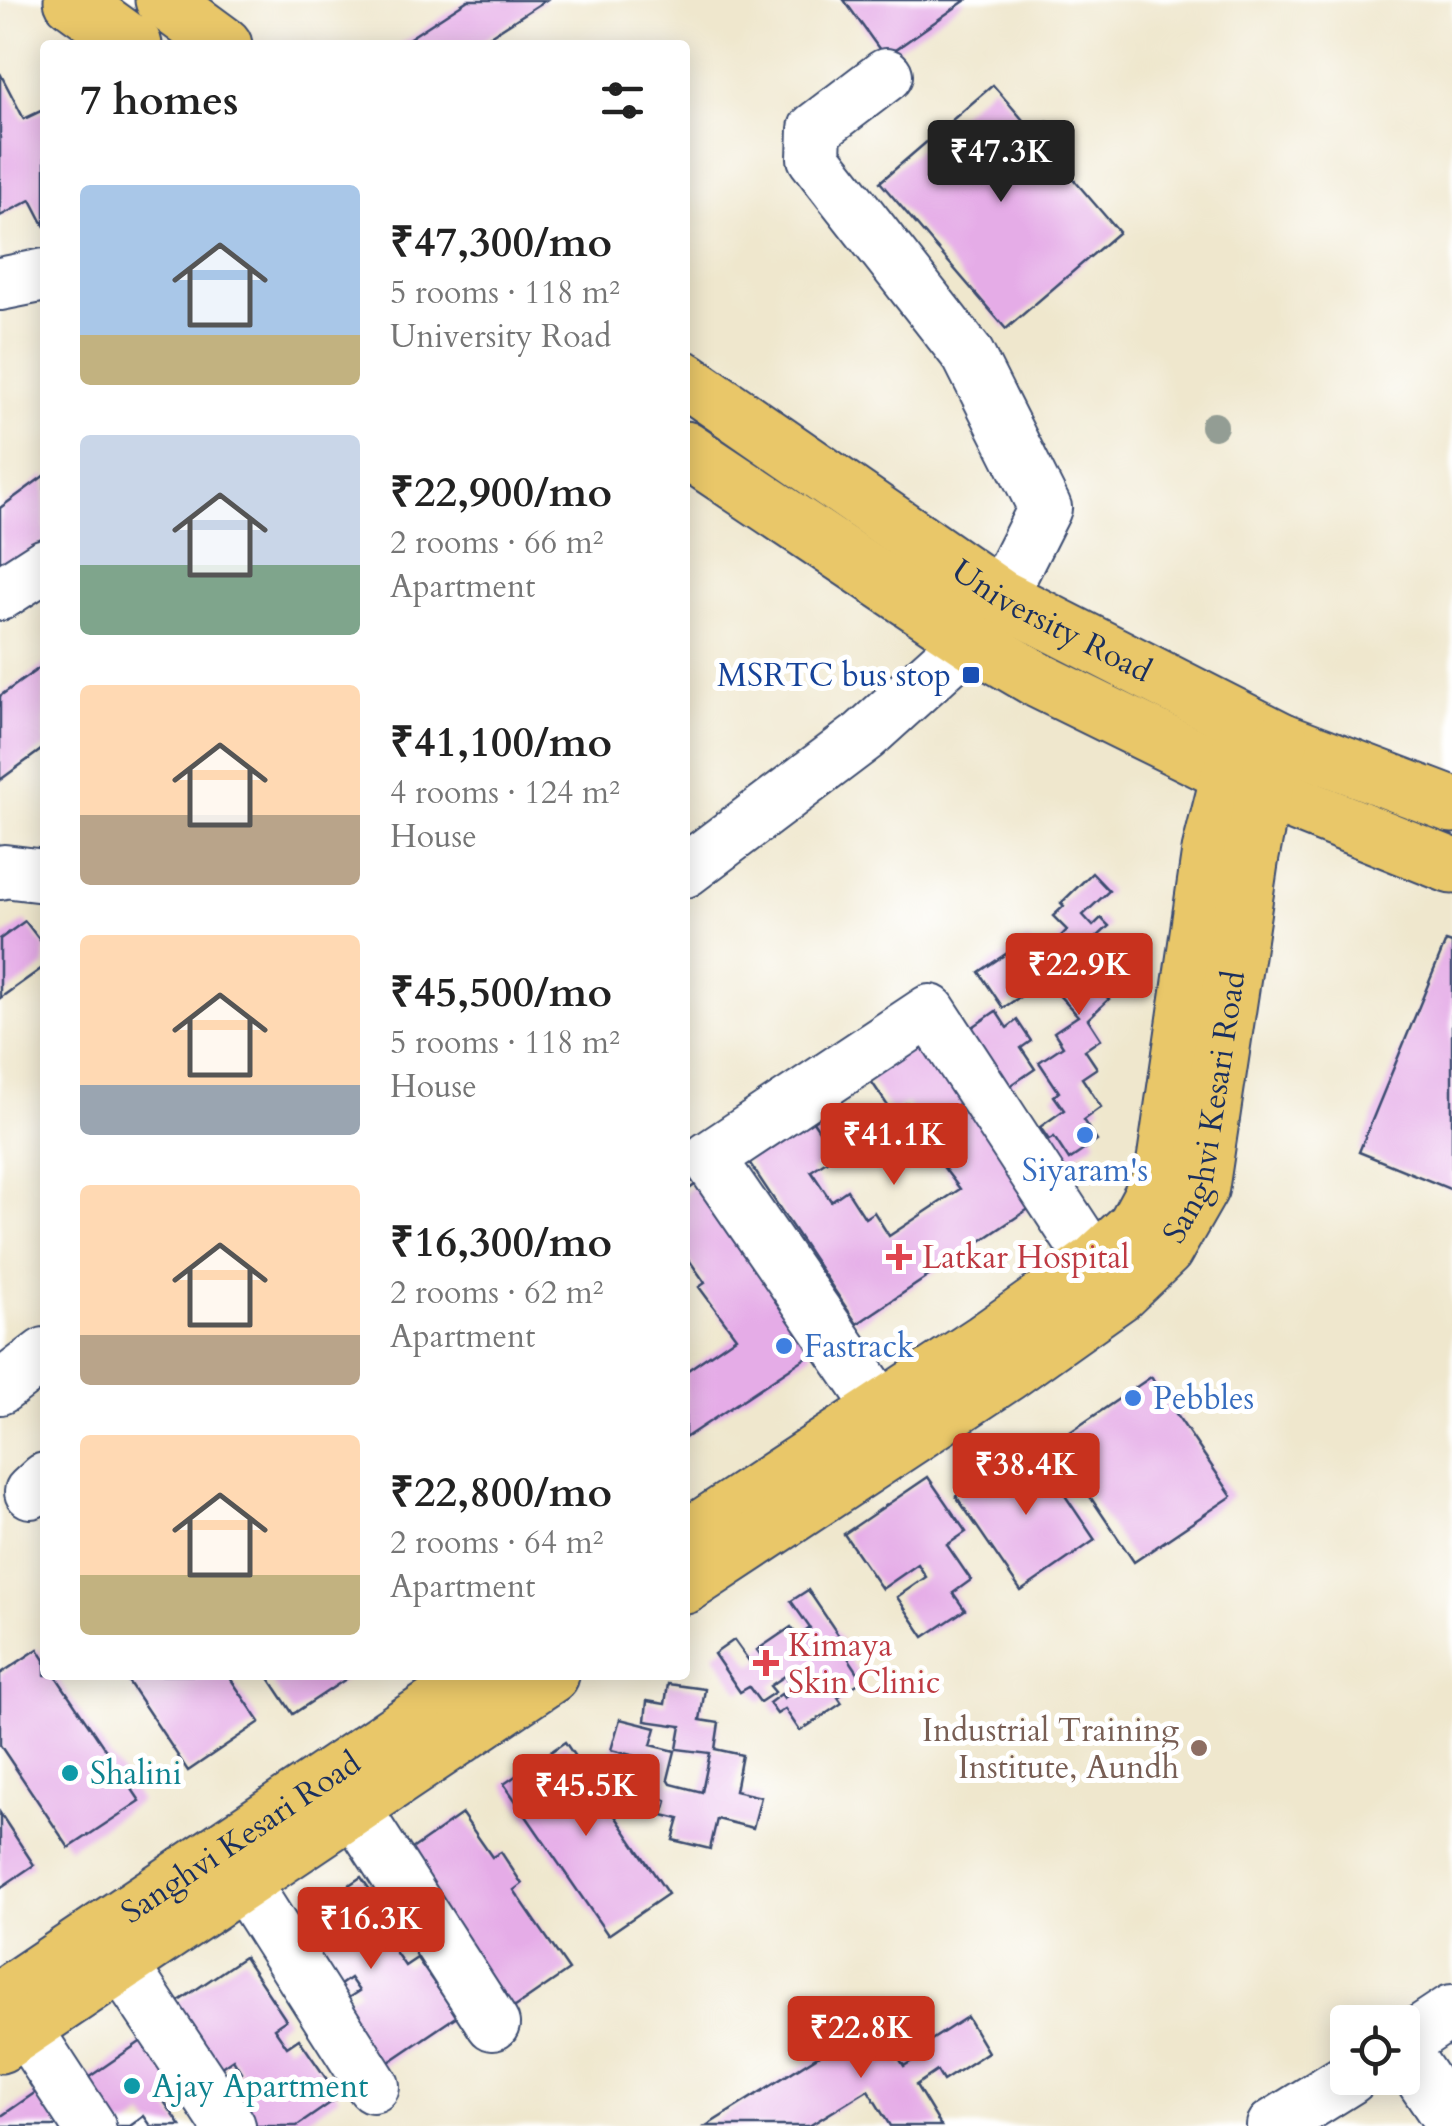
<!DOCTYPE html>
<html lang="en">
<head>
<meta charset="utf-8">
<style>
  :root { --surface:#fff; --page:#f2f2f2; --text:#222; --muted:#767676; --accent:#c8321e }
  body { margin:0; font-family:Cardo,serif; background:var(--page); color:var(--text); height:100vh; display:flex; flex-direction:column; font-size:38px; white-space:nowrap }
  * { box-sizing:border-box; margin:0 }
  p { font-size:32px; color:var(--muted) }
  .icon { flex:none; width:55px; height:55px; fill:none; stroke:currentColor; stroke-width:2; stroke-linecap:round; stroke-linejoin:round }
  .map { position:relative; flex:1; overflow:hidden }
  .side { position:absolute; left:40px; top:40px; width:650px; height:1640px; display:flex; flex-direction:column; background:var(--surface); border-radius:10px; box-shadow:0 5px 25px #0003 }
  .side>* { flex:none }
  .buttons { position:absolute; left:1330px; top:2005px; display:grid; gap:20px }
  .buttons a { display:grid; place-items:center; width:90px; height:90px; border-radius:10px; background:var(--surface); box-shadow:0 5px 25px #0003; font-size:50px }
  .price { position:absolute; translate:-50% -85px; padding:0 22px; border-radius:10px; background:var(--accent); color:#fff; font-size:32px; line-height:65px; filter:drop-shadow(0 2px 5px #0008) }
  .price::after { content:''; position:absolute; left:50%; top:60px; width:30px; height:22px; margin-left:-15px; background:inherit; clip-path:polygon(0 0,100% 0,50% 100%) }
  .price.on { background:#222; color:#fff }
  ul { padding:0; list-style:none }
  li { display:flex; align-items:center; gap:30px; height:250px; padding:0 40px }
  li span { display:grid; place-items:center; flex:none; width:280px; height:200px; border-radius:10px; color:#555 }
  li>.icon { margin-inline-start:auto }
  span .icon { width:120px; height:120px; fill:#fffc; stroke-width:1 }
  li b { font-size:42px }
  h2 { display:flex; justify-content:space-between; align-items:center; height:120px; padding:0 40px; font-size:42px }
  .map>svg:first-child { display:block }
</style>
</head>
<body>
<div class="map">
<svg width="1452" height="2126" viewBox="0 0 1452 2126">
  <rect width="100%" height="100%" fill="#fff"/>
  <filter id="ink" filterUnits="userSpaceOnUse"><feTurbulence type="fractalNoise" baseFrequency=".01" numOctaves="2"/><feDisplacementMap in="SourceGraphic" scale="20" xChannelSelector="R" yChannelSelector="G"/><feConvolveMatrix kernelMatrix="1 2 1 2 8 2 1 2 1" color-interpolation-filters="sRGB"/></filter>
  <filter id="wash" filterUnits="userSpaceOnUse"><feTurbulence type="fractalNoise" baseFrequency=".0048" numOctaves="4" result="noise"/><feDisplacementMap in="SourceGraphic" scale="40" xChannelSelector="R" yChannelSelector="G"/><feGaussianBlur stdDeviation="2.25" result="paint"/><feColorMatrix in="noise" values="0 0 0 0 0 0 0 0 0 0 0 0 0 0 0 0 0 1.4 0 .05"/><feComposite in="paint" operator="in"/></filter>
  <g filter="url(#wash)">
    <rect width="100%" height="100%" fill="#efe7cd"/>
    <g id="blocks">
      <g fill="#e5ace7">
        <path d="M468,0H546L476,45H399Z"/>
        <path d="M844,0H966L885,57Z"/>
        <path d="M0,73L24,119L45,109V227L31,200L0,216Z"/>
        <path d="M993,85L1034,133L1047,121L1076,154L1062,166L1119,232L1006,329L880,182Z"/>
        <path d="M45,475V541L0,573V508Z"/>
        <path d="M45,664V747L0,780V696Z"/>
        <path d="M1092,873L1109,891L1083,915L1093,926L1101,918L1109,926L1097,937L1123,965L1098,988L1109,999L1088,1019L1101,1039L1085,1050L1097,1068L1082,1078L1101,1107L1083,1120L1097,1141L1069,1160L1054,1137L1049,1140L1040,1127L1064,1110L1054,1096L1059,1092L1039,1062L1063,1046L1054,1032L1078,1016L1057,993L1078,973L1065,958L1070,953L1057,940L1067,930L1053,916L1064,906L1061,903Z"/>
        <path d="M25,921L45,947V966L0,998V939Z"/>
        <path d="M1028,939L1053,975L1003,1008L979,972Z"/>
        <path d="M1446,941L1452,943V1190L1359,1152Z"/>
        <path d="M996,1011L1007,1028L1017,1020L1031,1041L1021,1048L1035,1069L1000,1093L961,1035Z"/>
        <path d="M922,1033L1036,1204L857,1324L743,1153L806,1111L836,1155L811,1171L831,1201L847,1190L865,1218L874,1212L889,1236L960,1189L922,1139L928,1135L907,1103L892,1112L865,1072Z"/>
        <path d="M699,1182L813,1353L685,1438V1372L736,1337L699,1287L705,1283L685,1254V1192Z"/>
        <path d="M1151,1377L1232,1496L1134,1562L1054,1443Z"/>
        <path d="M1031,1445L1095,1540L1021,1591L956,1496Z"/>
        <path d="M928,1477L966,1532L947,1545L971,1580L953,1593L965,1610L924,1637L897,1597L926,1577L918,1564L882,1589L844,1534Z"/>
        <path d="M808,1590L843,1642L839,1644L863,1680L838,1697L842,1703L800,1731L785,1709L777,1714L769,1703L781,1694L784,1698L795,1690L785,1676L770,1686L775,1692L760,1702L749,1687L740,1692L714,1654L734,1640L752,1665L763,1658L757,1650L791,1627L798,1637L810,1628L791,1601Z"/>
        <path d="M38,1649L45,1660V1675H55L140,1801L69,1848L0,1745V1674Z"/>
        <path d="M124,1675H228L260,1722L188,1771Z"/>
        <path d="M267,1675H352L293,1714Z"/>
        <path d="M668,1684L705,1689L700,1720L719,1723L715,1749L742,1755L735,1791L761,1797L753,1828L717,1819L710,1849L673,1840L679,1819L663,1815L667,1801L657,1795L655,1781L630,1775L635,1756L611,1750L620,1719L656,1728L651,1745L675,1751L668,1779L671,1784L702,1792L710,1753L677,1749L681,1726L645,1721L647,1701L665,1704Z"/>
        <path d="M565,1742L668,1894L608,1935L504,1784Z"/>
        <path d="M0,1813L34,1865L0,1888Z"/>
        <path d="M462,1814L492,1857L501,1852L522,1884L514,1890L569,1970L505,2014L399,1858Z"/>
        <path d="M361,1877L404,1939L392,1947L405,1966L417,1958L457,2016L380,2068L337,2005L359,1991L350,1978L329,1993L285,1928Z"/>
        <path d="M244,1957L286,2020L274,2028L287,2047L299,2039L339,2097L297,2126H247L220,2086L241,2072L233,2059L211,2074L167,2009Z"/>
        <path d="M967,2017L988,2052L943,2081L937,2071L916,2085L941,2126H890L868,2090L809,2126H706L875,2020L904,2066L926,2052L922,2046Z"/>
        <path d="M146,2038L182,2090L165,2103L181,2126H151L144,2116L130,2126H112L82,2082Z"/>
        <path d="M36,2092L60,2126H0V2117Z"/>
      </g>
    </g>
  </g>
  <g filter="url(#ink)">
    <use href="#blocks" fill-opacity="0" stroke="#3b4b6f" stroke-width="2.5"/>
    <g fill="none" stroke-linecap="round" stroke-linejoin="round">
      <defs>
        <g id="minor">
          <path d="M886,75L815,129L814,158L968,355L1045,508L1000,597"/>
          <path d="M0,284L45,275"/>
          <path d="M0,594L45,565"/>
          <path d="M685,871L864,736L970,640"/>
          <path d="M0,873L4,871L45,876"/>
          <path d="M0,1388L45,1354"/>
          <path d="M882,1409L709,1158L930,1011L1095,1263"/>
          <path d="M31,1492L45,1479"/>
          <path d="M353,1807L493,2024"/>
          <path d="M243,1882L373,2086"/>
          <path d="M121,1964L229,2126"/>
          <path d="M25,2028L89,2126"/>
          <path d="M1402,2044L1452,2011"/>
          <path d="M1402,2049L1452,2123"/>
          <path d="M1273,2126L1350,2078"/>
        </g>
        <g id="major">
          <path d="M72,0L134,45"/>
          <path d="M163,0L224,45"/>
          <path id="s1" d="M685,379L1000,597L1281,740L1452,805"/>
          <path d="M685,449L970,640L1040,681L1264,791L1452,866"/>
          <path d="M685,1539L985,1341L1095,1263L1135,1226L1163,1174L1210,851L1229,775L1249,727"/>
          <path id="s2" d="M685,1586L1006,1374L1120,1293L1165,1250L1201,1187L1251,856L1264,791L1281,740"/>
          <path id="s3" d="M0,1999L481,1675"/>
          <path d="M0,2045L551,1675"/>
        </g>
      </defs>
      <use href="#minor" stroke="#3b4b6f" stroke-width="56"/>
      <use href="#major" stroke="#3b4b6f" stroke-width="59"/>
      <use href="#minor" stroke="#fff" stroke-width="52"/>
      <use href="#major" stroke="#e9c769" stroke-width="55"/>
    </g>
    <circle fill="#939d94" cx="1214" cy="426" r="14"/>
  </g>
  <rect fill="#1a4fb4" stroke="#fff" stroke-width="4" x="961" y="665" width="20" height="20" rx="5"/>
  <g fill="#3f7fe0" stroke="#fff" stroke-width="4">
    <circle cx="1085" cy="1135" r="10"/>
    <circle cx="784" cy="1346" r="10"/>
    <circle cx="1133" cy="1398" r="10"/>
  </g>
  <g fill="#e0444e" stroke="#fff" stroke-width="4">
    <path d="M894 1242h10v10h10v10h-10v10h-10v-10h-10v-10h10z"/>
    <path d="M761 1648h10v10h10v10h-10v10h-10v-10h-10v-10h10z"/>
  </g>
  <circle fill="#8d6e63" stroke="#fff" stroke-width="4" cx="1199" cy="1748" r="10"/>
  <g fill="#0f9aa8" stroke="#fff" stroke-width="4">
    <circle cx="70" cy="1773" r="10"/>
    <circle cx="132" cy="2086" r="10"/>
  </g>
  <g text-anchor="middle" stroke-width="10" stroke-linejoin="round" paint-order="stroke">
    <g font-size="32" fill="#1b2f5e" stroke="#fff">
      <text dy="11" stroke="none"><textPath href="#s1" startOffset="440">University Road</textPath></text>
      <text dy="11" stroke="none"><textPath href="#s2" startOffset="738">Sanghvi Kesari Road</textPath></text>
      <text dy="11" stroke="none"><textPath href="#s3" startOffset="290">Sanghvi Kesari Road</textPath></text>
    </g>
    <g font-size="32" fill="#164399" stroke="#fff" text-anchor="end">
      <text x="951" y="686">MSRTC bus stop</text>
    </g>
    <g font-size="32" fill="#366cbe" stroke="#fff" text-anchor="start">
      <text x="1085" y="1181" text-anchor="middle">Siyaram's</text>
      <text x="804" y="1357">Fastrack</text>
      <text x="1153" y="1409">Pebbles</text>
    </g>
    <g font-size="32" fill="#be3a42" stroke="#fff" text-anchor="start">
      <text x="922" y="1268">Latkar Hospital</text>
      <text x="788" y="1656">Kimaya<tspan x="788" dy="37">Skin Clinic</tspan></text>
    </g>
    <g font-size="32" fill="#785e54" stroke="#fff" text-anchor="end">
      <text x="1179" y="1741">Industrial Training<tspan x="1179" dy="37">Institute, Aundh</tspan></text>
    </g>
    <g font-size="32" fill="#0d838f" stroke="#fff" text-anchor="start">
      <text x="90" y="1784">Shalini</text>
      <text x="152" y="2097">Ajay Apartment</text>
    </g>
  </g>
</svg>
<div class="buttons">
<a><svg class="icon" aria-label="locate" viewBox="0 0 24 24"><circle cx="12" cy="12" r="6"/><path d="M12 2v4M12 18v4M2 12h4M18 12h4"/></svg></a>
</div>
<b class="price on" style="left:1001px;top:205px">₹47.3K</b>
<b class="price" style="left:1079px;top:1018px">₹22.9K</b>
<b class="price" style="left:894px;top:1188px">₹41.1K</b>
<b class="price" style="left:1026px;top:1518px">₹38.4K</b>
<b class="price" style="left:586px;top:1839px">₹45.5K</b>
<b class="price" style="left:371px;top:1972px">₹16.3K</b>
<b class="price" style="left:861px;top:2081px">₹22.8K</b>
<section class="side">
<h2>7 homes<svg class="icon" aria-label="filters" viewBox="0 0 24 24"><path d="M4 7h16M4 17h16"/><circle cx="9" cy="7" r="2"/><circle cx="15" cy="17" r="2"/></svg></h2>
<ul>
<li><span style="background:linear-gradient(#a9c7e8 75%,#c2b280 0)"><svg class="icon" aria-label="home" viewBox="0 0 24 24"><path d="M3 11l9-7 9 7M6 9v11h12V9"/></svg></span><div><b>₹47,300/mo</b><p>5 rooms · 118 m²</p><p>University Road</p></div></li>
<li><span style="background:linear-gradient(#c9d6e8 65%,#7fa58c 0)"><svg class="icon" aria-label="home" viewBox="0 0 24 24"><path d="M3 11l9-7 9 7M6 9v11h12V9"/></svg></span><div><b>₹22,900/mo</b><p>2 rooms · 66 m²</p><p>Apartment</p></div></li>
<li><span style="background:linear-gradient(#ffd9b3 65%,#b9a48a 0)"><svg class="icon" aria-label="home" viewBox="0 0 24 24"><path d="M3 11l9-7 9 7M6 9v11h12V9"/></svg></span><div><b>₹41,100/mo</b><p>4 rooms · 124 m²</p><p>House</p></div></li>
<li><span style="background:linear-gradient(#ffd9b3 75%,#9aa5b1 0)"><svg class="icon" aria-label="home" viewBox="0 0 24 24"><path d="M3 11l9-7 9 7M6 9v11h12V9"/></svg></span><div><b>₹45,500/mo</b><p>5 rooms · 118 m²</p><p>House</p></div></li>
<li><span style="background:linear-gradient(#ffd9b3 75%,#b9a48a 0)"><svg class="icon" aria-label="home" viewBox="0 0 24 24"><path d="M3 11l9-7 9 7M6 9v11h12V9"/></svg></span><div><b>₹16,300/mo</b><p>2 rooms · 62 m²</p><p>Apartment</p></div></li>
<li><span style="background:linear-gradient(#ffd9b3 70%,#c2b280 0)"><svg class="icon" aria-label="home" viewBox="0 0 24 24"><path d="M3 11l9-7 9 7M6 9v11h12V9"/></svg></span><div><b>₹22,800/mo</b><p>2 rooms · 64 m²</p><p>Apartment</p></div></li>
</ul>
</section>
</div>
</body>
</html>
